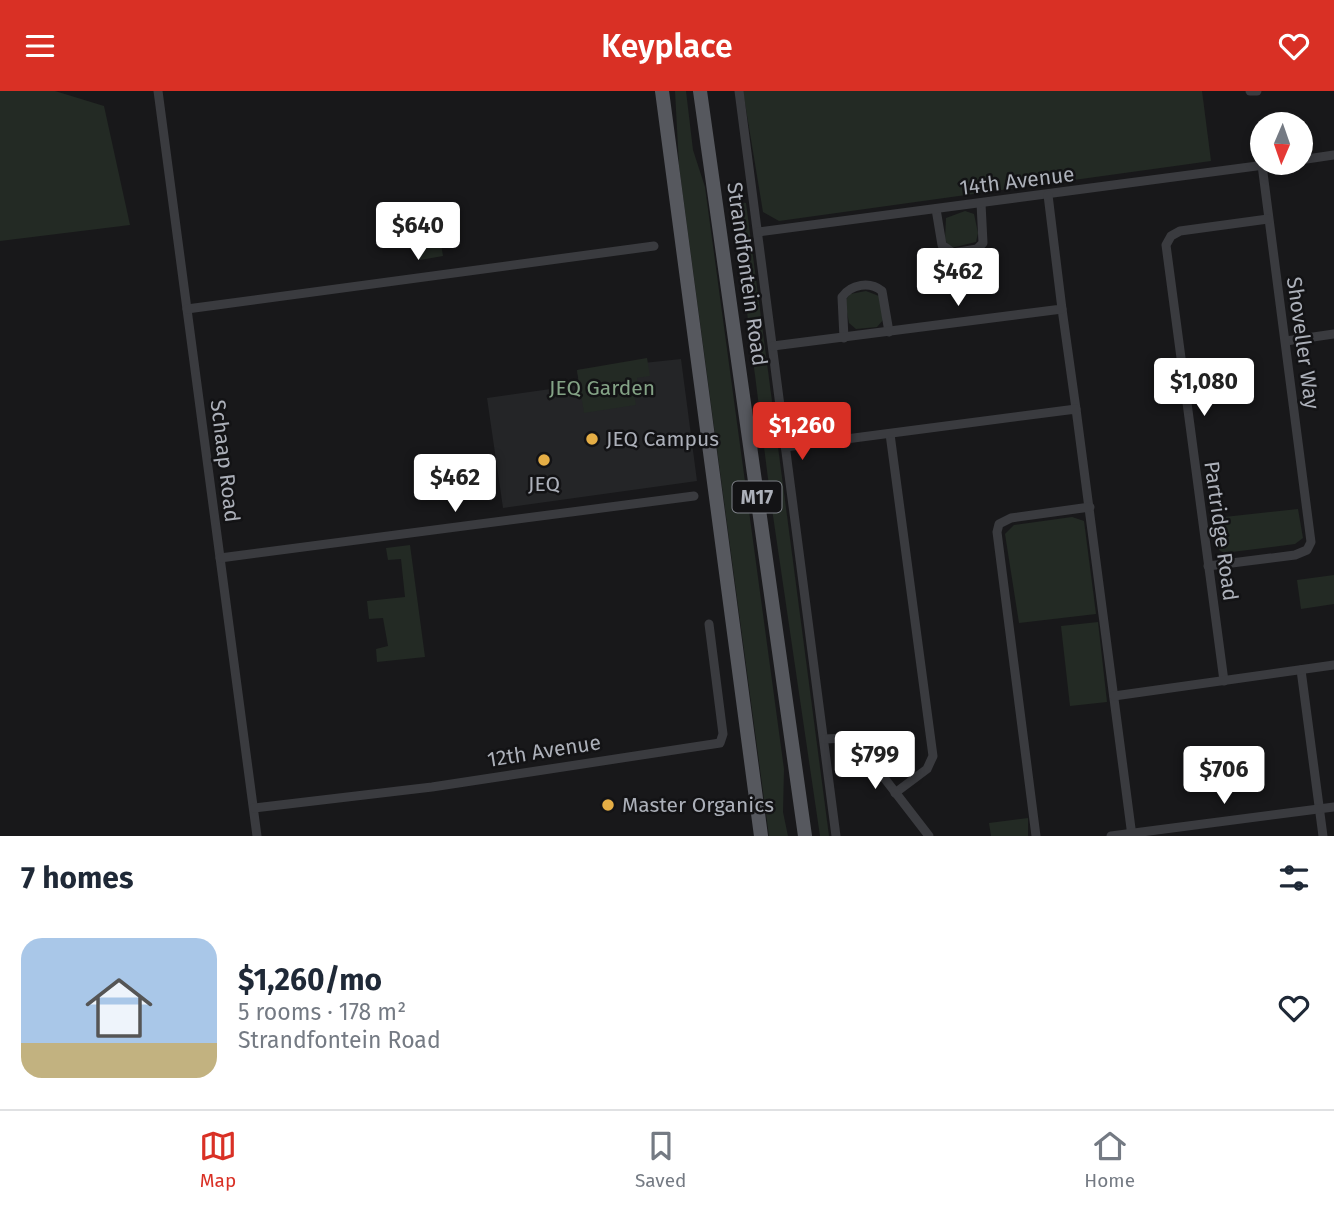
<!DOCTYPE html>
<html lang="en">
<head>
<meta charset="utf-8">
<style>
  :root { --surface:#fff; --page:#f2f2f3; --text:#1f2937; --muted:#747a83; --line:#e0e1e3; --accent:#d93025 }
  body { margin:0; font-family:"Fira Sans",sans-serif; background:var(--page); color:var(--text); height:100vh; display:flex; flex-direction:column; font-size:26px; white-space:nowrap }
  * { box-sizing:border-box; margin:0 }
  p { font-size:23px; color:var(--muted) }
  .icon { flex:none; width:38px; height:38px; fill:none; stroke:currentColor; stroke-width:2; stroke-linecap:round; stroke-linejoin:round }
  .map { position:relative; height:745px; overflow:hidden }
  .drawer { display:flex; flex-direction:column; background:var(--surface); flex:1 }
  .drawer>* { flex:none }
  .needle { width:46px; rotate:182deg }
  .tools { position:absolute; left:1250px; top:21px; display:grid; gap:14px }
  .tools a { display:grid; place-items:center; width:63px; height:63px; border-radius:50%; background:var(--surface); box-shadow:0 4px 10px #0003; font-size:35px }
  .price { position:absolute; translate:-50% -60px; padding:0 16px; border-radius:7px; background:#fff; color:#222; font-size:23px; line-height:46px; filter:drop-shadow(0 2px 4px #0008) }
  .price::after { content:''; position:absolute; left:50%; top:42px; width:21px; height:16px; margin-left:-10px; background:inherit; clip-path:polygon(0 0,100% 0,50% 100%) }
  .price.selected { background:var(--accent); color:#fff }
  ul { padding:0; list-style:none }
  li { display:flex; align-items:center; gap:21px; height:175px; padding:0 21px }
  li span { display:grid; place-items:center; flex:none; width:196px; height:140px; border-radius:21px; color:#555 }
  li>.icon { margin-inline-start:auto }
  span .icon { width:84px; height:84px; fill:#fffc; stroke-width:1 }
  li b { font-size:30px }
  h2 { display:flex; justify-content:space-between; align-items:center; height:84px; padding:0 21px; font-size:30px }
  header { display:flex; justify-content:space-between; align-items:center; height:91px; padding:0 21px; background:var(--accent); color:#fff; font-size:32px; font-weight:600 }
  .tab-bar { display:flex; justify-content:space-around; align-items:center; height:98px; border-top:2px solid var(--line); background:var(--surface); font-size:19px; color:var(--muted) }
  .tab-bar a { display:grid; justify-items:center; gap:4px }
  .tab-bar .selected { color:var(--accent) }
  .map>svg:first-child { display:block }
</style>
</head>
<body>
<header><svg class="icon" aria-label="menu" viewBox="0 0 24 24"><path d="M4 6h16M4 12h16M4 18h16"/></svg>Keyplace<svg class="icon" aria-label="heart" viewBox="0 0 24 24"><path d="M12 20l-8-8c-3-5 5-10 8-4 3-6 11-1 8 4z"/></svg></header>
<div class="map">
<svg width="1334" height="745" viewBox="0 0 1334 745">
  <rect width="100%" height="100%" fill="#18181a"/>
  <path fill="#242527" d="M681,268L697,390L503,417L487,307L579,294L577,279Z"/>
  <g fill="#232a24">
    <path d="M0,0H55L104,15L130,134L0,150Z"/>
    <path d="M675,0H686L693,59L705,96L784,678L783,721L788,745H769L679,75Z"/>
    <path d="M743,0H1202L1211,70L779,130L763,121Z"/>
    <path d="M733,110L746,112L829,745H820L771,411Z"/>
    <path d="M965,120L974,123L978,142L976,151L951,157L945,149L946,127Z"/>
    <path d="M436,122L443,165L420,169L413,126Z"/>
    <path d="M866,200L879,205L883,229L877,236L856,238L849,232L845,210L850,203Z"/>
    <path d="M647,267L650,285L637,287L640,300L634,301L636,314L584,322L577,279Z"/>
    <path d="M1298,418L1303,447L1295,453L1224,462L1219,459L1215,427Z"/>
    <path d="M1072,426L1084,430L1096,523L1019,532L1005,443L1014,434Z"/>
    <path d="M410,454L425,566L377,571L376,558L388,555L383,527L369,528L367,510L405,506L401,468L388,469L386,457Z"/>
    <path d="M1334,484V513L1301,518L1297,489Z"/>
    <path d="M1098,531L1107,611L1070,615L1061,535Z"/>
    <path d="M1028,727V745H991L989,732Z"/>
  </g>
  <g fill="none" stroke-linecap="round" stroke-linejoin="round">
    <g stroke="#3a3b3f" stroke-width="9">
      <path d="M158,0L257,745"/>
      <path d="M739,0L836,745"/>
      <path d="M1250,0H1257"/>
      <path d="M1300,69L1334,64"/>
      <path d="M936,118L942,154L953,162L977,158L983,152L981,112"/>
      <path d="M758,141L1280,72"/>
      <path d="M187,218L654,155"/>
      <path d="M1062,218L1076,318"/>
      <path d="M844,247L842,206C851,193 870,190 882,200L889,241"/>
      <path d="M1286,250L1334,243"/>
      <path d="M773,255L1062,218L1048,104"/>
      <path d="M890,343L933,665L927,678L895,702"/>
      <path d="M785,356L1076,318L1132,745"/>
      <path d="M220,467L694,405"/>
      <path d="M1208,475L1295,464L1307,459L1311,451L1262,74"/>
      <path d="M1301,579L1323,745"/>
      <path d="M1224,590L1166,154L1171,145L1180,140L1268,128"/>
      <path d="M1114,605L1334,574"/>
      <path d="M824,648L848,647L858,653L929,745"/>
      <path d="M254,717L432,696L720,652L723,643L709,533"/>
      <path d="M1036,745L997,441L999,433L1011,427L1090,416"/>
      <path d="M1111,745L1334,716"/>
    </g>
    <g stroke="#56585e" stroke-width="14">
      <path d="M662,0L761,745"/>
      <path d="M700,0L805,745"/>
    </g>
  </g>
  <g fill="#e5ae45" stroke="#131315" stroke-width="2.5">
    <circle cx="592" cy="348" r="7"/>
    <circle cx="544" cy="369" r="7"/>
    <circle cx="608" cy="714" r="7"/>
  </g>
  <g text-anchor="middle" stroke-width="5" stroke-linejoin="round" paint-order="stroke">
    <rect fill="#131315" stroke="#7e8188" stroke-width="2" x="732.5" y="390.5" width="49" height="31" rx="5"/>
    <g font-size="19" font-weight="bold" fill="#acb0b9">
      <text x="757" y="413">M17</text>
    </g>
    <g font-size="21" fill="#acb0b9" stroke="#131315">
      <text transform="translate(1017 90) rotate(-7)" y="7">14th Avenue</text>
      <text transform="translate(747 183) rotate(82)" y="7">Strandfontein Road</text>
      <text transform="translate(1303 252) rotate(82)" y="7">Shoveller Way</text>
      <text transform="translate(225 370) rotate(83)" y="7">Schaap Road</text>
      <text transform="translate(1221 440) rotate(82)" y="7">Partridge Road</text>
      <text transform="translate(544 660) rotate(-9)" y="7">12th Avenue</text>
    </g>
    <g font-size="21" fill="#84a386" stroke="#131315">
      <text x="602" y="304">JEQ Garden</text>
    </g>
    <g font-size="21" fill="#acb0b9" stroke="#131315" text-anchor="start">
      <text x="606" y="355">JEQ Campus</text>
      <text x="544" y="400" text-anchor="middle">JEQ</text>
      <text x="622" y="721">Master Organics</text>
    </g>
  </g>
</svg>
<div class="tools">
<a><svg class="needle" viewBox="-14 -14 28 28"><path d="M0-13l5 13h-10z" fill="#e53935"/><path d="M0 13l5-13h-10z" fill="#747a83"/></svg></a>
</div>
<b class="price" style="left:418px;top:171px">$640</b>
<b class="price" style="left:958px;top:217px">$462</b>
<b class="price" style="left:1204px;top:327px">$1,080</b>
<b class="price selected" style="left:802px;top:371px">$1,260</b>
<b class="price" style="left:455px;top:423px">$462</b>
<b class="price" style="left:875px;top:700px">$799</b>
<b class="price" style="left:1224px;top:715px">$706</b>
</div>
<section class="drawer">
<h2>7 homes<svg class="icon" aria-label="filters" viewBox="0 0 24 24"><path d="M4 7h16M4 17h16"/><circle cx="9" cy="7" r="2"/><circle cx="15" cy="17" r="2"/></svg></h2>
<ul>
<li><span style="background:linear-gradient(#a9c7e8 75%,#c2b280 0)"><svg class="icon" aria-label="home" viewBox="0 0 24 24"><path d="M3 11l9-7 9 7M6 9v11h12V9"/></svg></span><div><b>$1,260/mo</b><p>5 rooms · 178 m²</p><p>Strandfontein Road</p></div><svg class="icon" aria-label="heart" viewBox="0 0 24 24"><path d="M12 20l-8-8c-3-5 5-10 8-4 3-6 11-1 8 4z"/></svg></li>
</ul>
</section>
<nav class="tab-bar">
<a class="selected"><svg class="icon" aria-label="map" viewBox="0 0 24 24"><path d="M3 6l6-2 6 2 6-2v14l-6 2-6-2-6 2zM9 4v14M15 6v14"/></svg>Map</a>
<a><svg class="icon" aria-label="saved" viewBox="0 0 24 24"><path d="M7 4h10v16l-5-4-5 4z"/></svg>Saved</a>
<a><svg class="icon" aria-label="home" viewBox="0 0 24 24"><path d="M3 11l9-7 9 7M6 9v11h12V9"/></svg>Home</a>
</nav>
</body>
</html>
